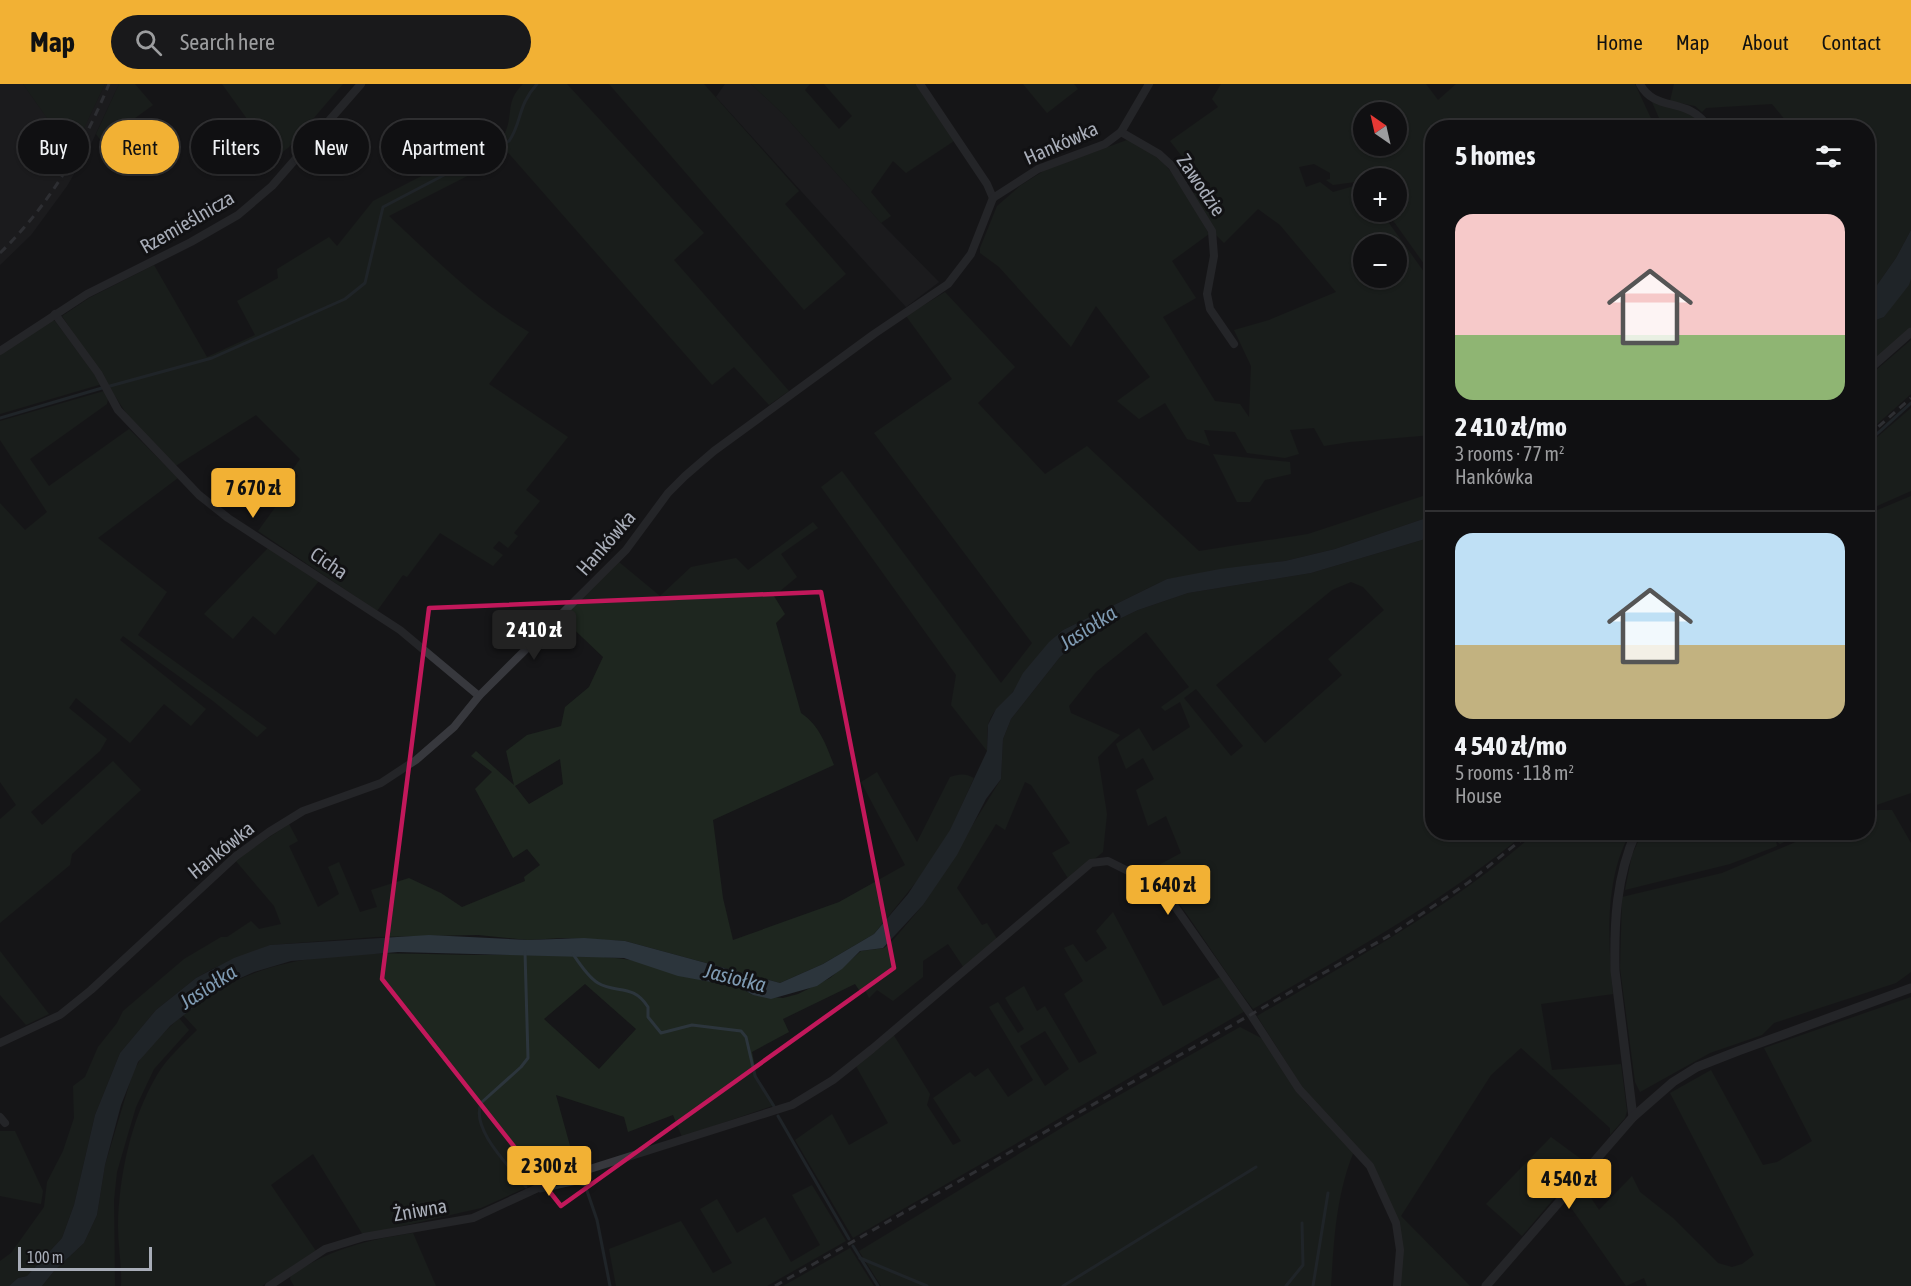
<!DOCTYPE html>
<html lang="en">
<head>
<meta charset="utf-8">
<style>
  :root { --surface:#101012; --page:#19191b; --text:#f1f3f6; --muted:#9c9d9f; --line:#303032; --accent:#f2b134 }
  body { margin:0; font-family:"Asap Condensed",sans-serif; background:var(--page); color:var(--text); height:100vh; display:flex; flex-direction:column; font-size:22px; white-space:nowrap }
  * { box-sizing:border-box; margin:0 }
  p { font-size:20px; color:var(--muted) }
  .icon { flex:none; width:33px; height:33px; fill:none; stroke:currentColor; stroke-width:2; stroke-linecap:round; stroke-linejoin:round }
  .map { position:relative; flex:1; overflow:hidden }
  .drawer { position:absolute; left:1425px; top:36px; width:450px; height:720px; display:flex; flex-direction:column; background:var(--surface); border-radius:24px; box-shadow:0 2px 4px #0004,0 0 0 2px var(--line) }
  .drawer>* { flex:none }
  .top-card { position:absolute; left:18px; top:36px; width:570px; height:54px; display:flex; gap:12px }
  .needle { width:39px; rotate:326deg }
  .buttons { position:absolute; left:1353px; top:18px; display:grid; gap:12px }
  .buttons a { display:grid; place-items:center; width:54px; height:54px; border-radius:50%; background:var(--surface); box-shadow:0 2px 4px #0004,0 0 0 2px var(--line); font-size:30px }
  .scale { position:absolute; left:18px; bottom:15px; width:134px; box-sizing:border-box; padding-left:6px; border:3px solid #a8adb8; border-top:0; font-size:16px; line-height:21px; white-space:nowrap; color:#a8adb8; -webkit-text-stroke:4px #111113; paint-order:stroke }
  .price { position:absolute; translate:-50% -51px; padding:0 14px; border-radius:6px; background:var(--accent); color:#111; font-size:20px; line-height:39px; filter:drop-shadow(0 2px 3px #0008) }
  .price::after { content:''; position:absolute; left:50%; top:36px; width:18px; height:14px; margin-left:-9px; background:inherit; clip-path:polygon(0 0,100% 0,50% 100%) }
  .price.active { background:#222; color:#fff }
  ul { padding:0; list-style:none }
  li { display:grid; align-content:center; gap:12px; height:318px; padding:0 30px }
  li+li { border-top:2px solid var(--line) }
  li span { display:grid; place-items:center; height:186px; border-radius:18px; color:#555 }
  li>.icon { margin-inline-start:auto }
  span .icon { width:108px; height:108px; fill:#fffc; stroke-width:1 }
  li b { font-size:26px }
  h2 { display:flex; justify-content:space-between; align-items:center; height:72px; padding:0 30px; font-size:26px }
  .tag { padding:0 21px; border-radius:27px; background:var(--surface); box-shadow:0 2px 4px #0004,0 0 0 2px var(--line); font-size:21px; line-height:54px }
  .tag.active { background:var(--accent); color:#111 }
  header { display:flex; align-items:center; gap:36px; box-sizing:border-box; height:84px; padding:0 30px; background:var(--accent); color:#111 }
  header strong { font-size:28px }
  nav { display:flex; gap:33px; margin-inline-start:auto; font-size:21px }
  .search { width:420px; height:54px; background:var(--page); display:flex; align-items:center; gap:15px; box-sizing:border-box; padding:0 21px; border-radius:33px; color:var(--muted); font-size:22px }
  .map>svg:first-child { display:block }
</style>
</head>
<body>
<header>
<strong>Map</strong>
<div class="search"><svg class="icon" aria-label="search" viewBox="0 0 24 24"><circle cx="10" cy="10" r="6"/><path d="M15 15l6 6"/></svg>Search here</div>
<nav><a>Home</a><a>Map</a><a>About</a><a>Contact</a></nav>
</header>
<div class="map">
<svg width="1911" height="1202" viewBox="0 0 1911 1202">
  <rect width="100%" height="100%" fill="#161618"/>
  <g fill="#222225">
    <path d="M0,0H23L72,69L105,0H119L90,62L67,102L31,151L0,181Z"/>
    <path d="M725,0H751L783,30L881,139L939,198L906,223L716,13Z"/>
  </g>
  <g fill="#1e261f" fill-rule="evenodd">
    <path d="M23,0H105L72,70Z"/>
    <path d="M119,0H135L153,21L102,58L96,50Z"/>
    <path d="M222,0H343L289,63L275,74Z"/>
    <path d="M523,0H567L704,149L674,176L789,307L769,321L734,283L712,301L504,64L483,76L485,83L389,132C433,173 476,217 529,248L489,300L568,353L526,406L540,417L514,449L518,452L508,464L499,457L493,464L503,471L493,482L440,449L407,493L403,491L377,527L258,447L298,392L293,385L300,375L256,331L174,383L134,341L62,232L89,214L154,181L207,273L255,251L237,217L278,194L277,185L329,153L337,162L373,117L505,49C514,28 505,18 523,0Z"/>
    <path d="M609,0H704L799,107L785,120L846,190L804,226Z"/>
    <path d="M751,0H810L805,6L839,45L852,32L824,0H916L954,57L906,89L893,77L871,108L891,132L881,139L783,30Z"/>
    <path d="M1023,0H1074L1078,5L1047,29Z"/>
    <path d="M1221,0H1426L1438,16L1456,0H1635L1655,43L1432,44V191L1387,128H1396V94H1364L1363,97L1333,101L1326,96L1330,95V89L1314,80L1299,83L1306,103L1320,98L1333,108L1361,100L1363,103L1364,128H1381L1432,199V351L1350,358L1324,362L1314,344L1290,346L1299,370L1285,374L1247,369L1235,348L1204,346L1210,362L1187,355L1165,319L1139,335L1117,317L1150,293L1096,222L1071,263L999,183L980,169V164L997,122L1021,101L1045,86L1127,56C1170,71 1188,112 1209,150L1172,177L1196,214L1163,233L1215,317L1240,320L1249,333L1251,282L1234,246L1269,236L1336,208L1280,141L1258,125L1224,159L1214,149L1191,108L1209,114L1210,99L1194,88L1170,57L1218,23L1212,15ZM1364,28H1396V62H1364ZM1364,160H1396V194H1364Z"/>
    <path d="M1674,0H1911V146L1896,174L1868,214V44L1791,43L1772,20L1706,24L1702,28L1695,22L1670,17Z"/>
    <path d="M1652,18C1672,23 1692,24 1702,43H1663Z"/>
    <path d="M1911,195V243L1868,281V239L1884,233Z"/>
    <path d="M945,208L1015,283L978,319L1045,390L1087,362L1199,467L1308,450L1432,409V432L1335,465L1285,477L1167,495L1063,546C1041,563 1028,588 1012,609C1004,619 993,625 989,638C986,647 988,657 987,667L951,621L956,591L821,403L842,387L1001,599L1032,559L874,349L952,295L906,232Z"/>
    <path d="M50,237H55L102,300L0,330V271Z"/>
    <path d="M1911,256V310L1868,348V293Z"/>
    <path d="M104,307L108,315L107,320L30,375L49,402L129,345L178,394L98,454L167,508L138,551L267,644L257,653L213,617L123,552L120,556L206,625L191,642L164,620L130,659L76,614L69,624L107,655L100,667L31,728L42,741L113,677L141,706L72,770L70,781L0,839V735L16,721L0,698V419L25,446L47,428L0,356V337Z"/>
    <path d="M1911,324V407L1868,426V361Z"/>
    <path d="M1213,370L1290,378L1291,390L1265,396L1250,418H1237Z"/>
    <path d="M1911,412V709L1868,724V430Z"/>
    <path d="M813,438L818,444L781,470L797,493L774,512L785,530L776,539L801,629C820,642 826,661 834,681L713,736L723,814L733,856L839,818L905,781L861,698L877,688L917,758L950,693C959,690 965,689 974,694L950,747L925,787L874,850L823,880L780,899L625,857L562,854L528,856L478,851L375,853L270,861L214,884L196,894L156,926L120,969L95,1031L74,1121L62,1154L27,1192L18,1194L9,1202H0V1177L11,1169L44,1123L47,1098L63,1067L74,1034L73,1002L85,993L98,963L117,939L123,927L184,875L221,853H227L251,837L259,845L281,840L274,822L235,776L289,740L298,757L289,762L318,823L339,810L328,783L339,778L360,828L377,823L371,806L409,794L441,809L462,823L525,797L524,793L540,781L527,765L513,774L475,705L492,688L471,672L476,667L514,701L506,667L527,651L561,642L565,623L589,603L603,573L563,535L566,530L619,478L660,512L691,483L736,474L748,486ZM560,675L563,700L529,720L515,702Z"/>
    <path d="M1432,453V748L1525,749C1442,819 1347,870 1253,925C1222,885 1197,842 1166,802L1162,801L1157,782L1181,769L1166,732L1148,742L1136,706L1154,695L1143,674L1126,685L1116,660L1139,644L1153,667L1190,643L1180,618L1165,627L1161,623L1189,603L1146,548L1096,588L1069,622L1071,629L1120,651L1098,673L1107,730L1103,768L1069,796L1052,769L1070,759L1031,701L1025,698L1005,746L996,740L957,804L982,841L987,839L997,855L964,884L948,860L923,877V893L893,917L877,906L869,914L866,908L861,909L855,900L783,935L789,948L752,968L757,993L775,1021L682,1053L673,1031L628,1048L624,1033L556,1011L577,1087L543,1096L481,1124L363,1151L313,1070L271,1101L316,1167L262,1202H121C122,1182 118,1162 118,1142C119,1091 131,1035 157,991C167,974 183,960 197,946L183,931C268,857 378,870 483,871C529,871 578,869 624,875C663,880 700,899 739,903L753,911L783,914L798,910L830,894L861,867L884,864L894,855L923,821L1001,695L1003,655L1011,635L1060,573L1088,550L1138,526L1188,509L1311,489ZM1351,498L1363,503L1384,526L1328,575L1342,591L1265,659L1216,601L1332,506ZM1196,605L1243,662L1231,672L1184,614ZM585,900L636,945L599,985L544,935Z"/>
    <path d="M268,464L319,497L275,551L253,532L233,555L204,530Z"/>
    <path d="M1879,726H1892L1911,759V888L1896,899L1774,939L1762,951L1710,969L1640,1008L1635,998L1620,884L1622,813L1722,789L1817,749L1868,748V730Z"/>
    <path d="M1541,748L1630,749C1604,796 1608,858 1613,910L1541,920L1552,986L1621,980L1627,1027L1625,1034L1610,1051V1044L1521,964L1491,991L1401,1132L1470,1202H1399L1397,1134L1375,1085L1302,1003L1257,932C1353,876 1452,823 1535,749H1538L1536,753Z"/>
    <path d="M1642,749H1803L1780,760L1776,757L1777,762L1730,780L1625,806L1632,771Z"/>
    <path d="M1113,828L1163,922L1220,893L1245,927L853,1154L795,1056L832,1030L849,1061L888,1039L856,982L893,950L930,1010L927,1021L953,1061L961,1057L933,1014L970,988L975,993L988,984L1008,1013L1033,996L989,923L998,918L1018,949L1024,945L1005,914L1024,902L1037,927L1045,922L1079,979L1097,969L1064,910L1083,897L1064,864L1073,860L1086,878L1107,864L1096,847ZM1045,947L1069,985L1045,1002L1020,962Z"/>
    <path d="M0,867L49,930L26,941L0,911Z"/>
    <path d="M1911,913V1202H1647L1644,1194L1626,1202L1567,1118L1582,1100L1599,1126L1632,1092L1640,1108L1673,1134L1718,1179L1732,1183L1742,1180L1754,1171L1670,1009L1711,986L1763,1081L1777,1078L1812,1057L1764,964Z"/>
    <path d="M179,934L189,946L154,985L136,1023L128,1050L117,1088L114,1116L115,1202H42L54,1187L84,1159L97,1131L105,1081L133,988L145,967Z"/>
    <path d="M1240,943L1263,955L1305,1018L1354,1067C1336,1111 1334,1155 1331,1202H881L859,1167L1068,1040Z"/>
    <path d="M0,1047H15L43,1107L41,1120L0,1112Z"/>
    <path d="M1551,1053L1585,1078L1522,1152L1486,1120Z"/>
    <path d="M812,1101L846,1157L767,1202H616L609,1165L681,1137L713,1189L732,1179L700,1125L717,1115L737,1149L765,1133L791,1178L820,1161L792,1111Z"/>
    <path d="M413,1149L436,1202H294L290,1195L291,1191C331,1165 366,1156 413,1149Z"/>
    <path d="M850,1164L874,1202H783Z"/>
  </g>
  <g fill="#2c353c">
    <path d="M1911,146V195L1909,201L1884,233L1868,239V214L1896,174Z"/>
    <path d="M1432,432V453L1311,489L1188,509L1138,526L1088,550L1060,573L1011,635L1003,655L1001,695L986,715L957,771L923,821L883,864L860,867L842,885L817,902L771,915L753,911L739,903L678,892L624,874L398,868L291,877L254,888L218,904L170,942L138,978L121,1021L105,1081L97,1131L84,1159L54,1187L42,1202H9L18,1194L27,1192L62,1154L74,1121L95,1031L120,969L156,926L196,894L234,874L270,861L429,851L528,856L584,854L625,857L780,899L823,880L874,850L908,810L950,746L987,667L988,641L996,625L1013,608L1023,589L1049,558L1063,546L1167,495L1220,485L1285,477L1335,465Z"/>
  </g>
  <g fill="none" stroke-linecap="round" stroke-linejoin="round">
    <g stroke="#2c353c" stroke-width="3">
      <path d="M110,302L212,274L345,215L365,199L383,123L509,57C522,39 517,22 537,0"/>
      <path d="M0,334L102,304"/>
      <path d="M1868,358L1911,319"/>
      <path d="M1535,752L1540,748"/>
      <path d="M525,868L528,974L521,983L482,1018C468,1043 511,1084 526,1103"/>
      <path d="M573,870C579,879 588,893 598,899C616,910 633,899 648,923V933L661,949L692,941L741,947L746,953L755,992L775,1024"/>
      <path d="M778,1032L849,1155"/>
      <path d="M540,1107L577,1099L585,1101L597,1136L610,1202"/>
      <path d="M853,1162L878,1202"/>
      <path d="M860,1174L927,1202"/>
      <path d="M1063,1202L1256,1083"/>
      <path d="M1286,1202L1303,1181L1302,1139"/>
      <path d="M1313,1202L1328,1109"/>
    </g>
    <g stroke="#37383d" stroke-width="8">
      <path d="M920,0L987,100L993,114"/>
      <path d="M1640,0C1656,30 1688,11 1709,44"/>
      <path d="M1121,48L1159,70L1172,82L1212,147L1214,172L1207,210L1210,225L1234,260"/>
      <path d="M55,230L98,289L118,326L199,411L228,434L400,546L479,612"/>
      <path d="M0,267L87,210L191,158L238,131L272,102L361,0"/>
      <path d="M0,959L60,931L91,906L236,772L269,748L303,727L381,699L416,676L454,643L479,612L626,466L668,409L685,392L714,367L874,250L948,200L971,170L993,114L1038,85L1105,60L1121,48L1149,0"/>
      <path d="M0,1033L5,1039"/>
      <path d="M269,1202L325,1165L364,1153L473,1134L555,1096L792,1021L833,996L872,965L1091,779L1108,777L1162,804L1251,931L1299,1005L1370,1082L1396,1139L1400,1166L1397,1202"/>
    </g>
    <g stroke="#37383d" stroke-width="9">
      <path d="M1868,286L1911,248"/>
      <path d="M1633,1033L1615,887C1614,839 1616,793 1636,748"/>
      <path d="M1486,1202L1633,1033L1673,998L1697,983L1738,967L1911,904"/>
    </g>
    <g stroke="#4a4c52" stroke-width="3" stroke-dasharray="8 6" stroke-linecap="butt">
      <path d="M0,169C49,122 83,63 109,0"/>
      <path d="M1868,352L1911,314"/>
      <path d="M775,1202L1392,850L1469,798L1531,748"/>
    </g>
  </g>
  <path d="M0 0H1911V1202H0ZM821,508L894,884L561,1122L382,895L429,524Z" fill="#161618" fill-opacity=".55" fill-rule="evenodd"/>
  <path fill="none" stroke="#c2185b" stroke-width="4.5" stroke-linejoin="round" d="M821,508L894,884L561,1122L382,895L429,524Z"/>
  <g text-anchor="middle" stroke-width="6" stroke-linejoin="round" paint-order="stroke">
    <g font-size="20" fill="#a8adb8" stroke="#111113">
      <text transform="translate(1061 59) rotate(-24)" y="7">Hankówka</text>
      <text transform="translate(1201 101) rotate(56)" y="7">Zawodzie</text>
      <text transform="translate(187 138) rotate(-30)" y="7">Rzemieślnicza</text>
      <text transform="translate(606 459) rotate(-49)" y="7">Hankówka</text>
      <text transform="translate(329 479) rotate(34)" y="7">Cicha</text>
      <text transform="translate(221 766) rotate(-39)" y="7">Hankówka</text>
      <text transform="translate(420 1126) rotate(-10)" y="7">Żniwna</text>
    </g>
    <g font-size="21" font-style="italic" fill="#7f9bb3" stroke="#111113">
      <text transform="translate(1088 544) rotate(-33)" y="7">Jasiołka</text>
      <text transform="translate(735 894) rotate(14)" y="7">Jasiołka</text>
      <text transform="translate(208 903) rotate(-33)" y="7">Jasiołka</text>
    </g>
  </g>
</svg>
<div class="buttons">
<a><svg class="needle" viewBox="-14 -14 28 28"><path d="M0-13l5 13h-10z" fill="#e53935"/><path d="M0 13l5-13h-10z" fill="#9c9d9f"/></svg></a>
<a>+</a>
<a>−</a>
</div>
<div class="scale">100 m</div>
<b class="price" style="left:253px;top:435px">7 670 zł</b>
<b class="price active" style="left:534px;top:577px">2 410 zł</b>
<b class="price" style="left:1168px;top:832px">1 640 zł</b>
<b class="price" style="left:549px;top:1113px">2 300 zł</b>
<b class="price" style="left:1569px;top:1126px">4 540 zł</b>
<div class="top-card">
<a class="tag">Buy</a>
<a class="tag active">Rent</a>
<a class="tag">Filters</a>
<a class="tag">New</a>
<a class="tag">Apartment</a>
</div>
<section class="drawer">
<h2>5 homes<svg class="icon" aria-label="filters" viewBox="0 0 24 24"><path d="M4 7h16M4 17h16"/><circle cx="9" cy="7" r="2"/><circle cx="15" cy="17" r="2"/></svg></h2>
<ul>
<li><span style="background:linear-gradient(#f6c9c9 65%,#8fb573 0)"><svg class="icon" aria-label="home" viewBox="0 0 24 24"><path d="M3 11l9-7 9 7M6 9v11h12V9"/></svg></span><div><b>2 410 zł/mo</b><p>3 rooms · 77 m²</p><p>Hankówka</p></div></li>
<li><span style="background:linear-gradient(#bfe0f5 60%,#c2b280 0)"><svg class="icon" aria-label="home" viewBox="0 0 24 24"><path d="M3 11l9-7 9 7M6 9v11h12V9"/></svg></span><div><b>4 540 zł/mo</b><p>5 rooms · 118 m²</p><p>House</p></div></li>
</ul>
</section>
</div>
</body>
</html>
